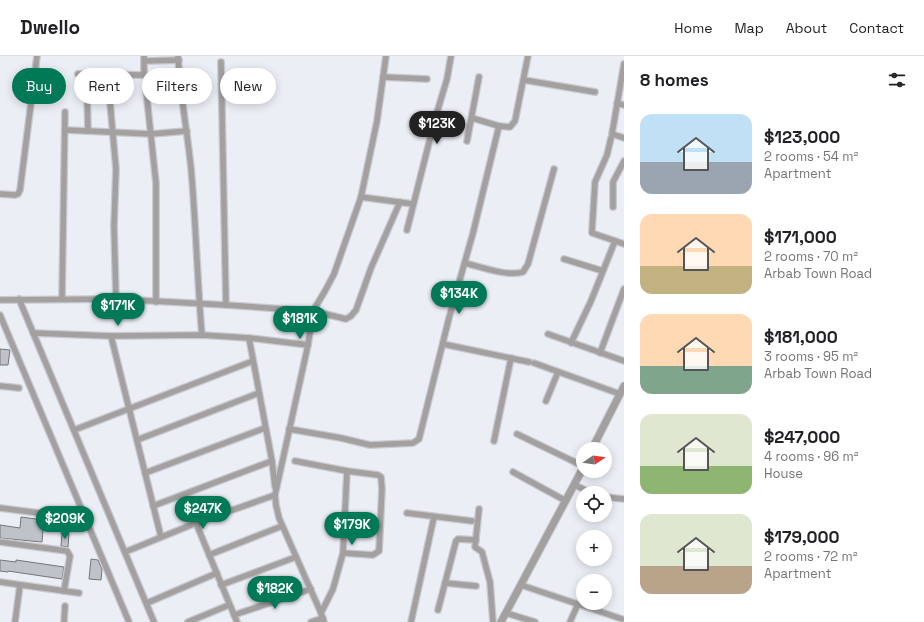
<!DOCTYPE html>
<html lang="en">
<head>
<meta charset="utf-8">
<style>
  :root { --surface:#fff; --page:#f6f6f6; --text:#202124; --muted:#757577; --line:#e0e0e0; --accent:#007957 }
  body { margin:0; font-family:"Space Grotesk",sans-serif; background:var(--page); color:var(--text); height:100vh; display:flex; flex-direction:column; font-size:15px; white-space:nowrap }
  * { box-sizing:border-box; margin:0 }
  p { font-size:13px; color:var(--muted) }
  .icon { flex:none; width:22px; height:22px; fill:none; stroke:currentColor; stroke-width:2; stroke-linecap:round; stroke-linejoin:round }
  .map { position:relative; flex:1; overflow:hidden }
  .details { display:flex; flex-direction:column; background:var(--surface); width:300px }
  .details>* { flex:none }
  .top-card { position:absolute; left:12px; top:12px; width:380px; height:36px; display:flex; gap:8px }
  .needle { width:26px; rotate:77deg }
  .buttons { position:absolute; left:576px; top:386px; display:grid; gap:8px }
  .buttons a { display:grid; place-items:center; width:36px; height:36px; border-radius:50%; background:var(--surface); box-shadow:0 2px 10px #0003; font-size:20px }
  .price { position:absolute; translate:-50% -34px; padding:0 9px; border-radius:14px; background:var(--accent); color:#fff; font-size:13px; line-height:26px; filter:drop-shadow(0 1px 2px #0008) }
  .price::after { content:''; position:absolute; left:50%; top:24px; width:12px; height:9px; margin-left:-6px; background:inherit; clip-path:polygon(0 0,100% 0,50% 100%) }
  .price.on { background:#222; color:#fff }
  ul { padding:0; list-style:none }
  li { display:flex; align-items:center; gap:12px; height:100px; padding:0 16px }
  li span { display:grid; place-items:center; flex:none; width:112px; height:80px; border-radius:12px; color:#555 }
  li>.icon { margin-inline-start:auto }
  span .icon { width:48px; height:48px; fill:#fffc; stroke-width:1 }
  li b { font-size:17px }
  h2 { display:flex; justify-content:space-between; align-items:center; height:48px; padding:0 16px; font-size:17px }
  .chip { padding:0 14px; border-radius:18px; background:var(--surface); box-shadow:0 2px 10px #0003; font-size:14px; line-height:36px }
  .chip.on { background:var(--accent); color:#fff }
  header { display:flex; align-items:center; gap:24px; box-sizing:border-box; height:56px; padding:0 20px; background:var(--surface); border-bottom:1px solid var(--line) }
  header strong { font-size:19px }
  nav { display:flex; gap:22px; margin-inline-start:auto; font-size:14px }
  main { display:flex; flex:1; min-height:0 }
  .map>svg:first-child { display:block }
</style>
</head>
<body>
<header>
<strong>Dwello</strong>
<nav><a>Home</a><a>Map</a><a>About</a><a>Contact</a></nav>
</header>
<main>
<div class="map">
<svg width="624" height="566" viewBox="0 0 624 566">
  <rect width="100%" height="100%" fill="#eceef6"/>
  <g fill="#bfc2c9" stroke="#74767c">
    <path d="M0,293L10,294L8,309H0Z"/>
    <path d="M21,461L44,464L42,486L0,482V469L20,472Z"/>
    <path d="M62,478H69L68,491L61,490Z"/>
    <path d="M91,503L98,504L102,513L101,524L89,523Z"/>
    <path d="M0,504L16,506V504L64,511L62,523L8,515V516L0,515Z"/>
  </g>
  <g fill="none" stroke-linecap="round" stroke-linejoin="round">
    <defs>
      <g id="minor">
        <path d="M178,0C180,37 187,74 191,112C196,167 197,223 202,279"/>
        <path d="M145,5L179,4"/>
        <path d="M221,6L226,249"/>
        <path d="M624,8L612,78L624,82"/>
        <path d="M78,18L142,19L144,16V0"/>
        <path d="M383,21L427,23"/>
        <path d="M524,24L595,36"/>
        <path d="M87,34L88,75"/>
        <path d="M146,34L156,127V246"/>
        <path d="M109,35L116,113L114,170L116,243"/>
        <path d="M617,47L624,49"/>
        <path d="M472,62L499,70"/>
        <path d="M66,74L151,78L187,75"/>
        <path d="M611,82L607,99L595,126L592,175V177L624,188"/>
        <path d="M467,85L479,21"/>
        <path d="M0,138L15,139L18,138L20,134L37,0"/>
        <path d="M361,141L413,148"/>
        <path d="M613,151V126L624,105"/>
        <path d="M407,174L435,63L447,23L451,0"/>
        <path d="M564,203L603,215"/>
        <path d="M465,207C481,211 508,221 523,216L528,208L554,113"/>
        <path d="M19,243L154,566"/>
        <path d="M62,243L65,56"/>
        <path d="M0,244L116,243L226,249L313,255L346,263L351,260L356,254L371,212L400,146"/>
        <path d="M0,259L129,566"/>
        <path d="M33,277L111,280L202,279L249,282L308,289"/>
        <path d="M548,278L624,305"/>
        <path d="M111,280L161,481"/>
        <path d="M249,282L272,405L275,431"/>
        <path d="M571,287L591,245L615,185"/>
        <path d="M443,288L529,306"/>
        <path d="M600,297L624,233"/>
        <path d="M534,307L620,338"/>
        <path d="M0,330L19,332"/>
        <path d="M546,345L558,316"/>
        <path d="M289,373L341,382L370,389L413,387L419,383L449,262L473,177L499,70L510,71L515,65L528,0"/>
        <path d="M74,374L253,305"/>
        <path d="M517,378L583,410"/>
        <path d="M137,384L259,337"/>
        <path d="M494,385L511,302"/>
        <path d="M295,405L347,415L378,419L381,421L382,433L379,495L373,499L343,497"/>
        <path d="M513,416L566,445"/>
        <path d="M145,417L265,372"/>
        <path d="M575,429L591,437"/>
        <path d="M605,441L624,443"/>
        <path d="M153,450L272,405"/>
        <path d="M0,452L86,463"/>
        <path d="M479,453L475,491L482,496L490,526L493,566"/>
        <path d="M407,457L472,465"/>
        <path d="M196,467L237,566"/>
        <path d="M0,486L67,495L70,500L64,535"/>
        <path d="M125,496L196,467L275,439"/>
        <path d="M209,499L282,470"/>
        <path d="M0,526L79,537"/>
        <path d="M445,527L476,530"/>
        <path d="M221,529L296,501"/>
        <path d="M521,529L622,563"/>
        <path d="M147,547L217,517"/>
        <path d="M438,554L456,485L458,483L476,484"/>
        <path d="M321,557L333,533L343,497L347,415"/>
        <path d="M506,557L535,566"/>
        <path d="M234,559L311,533"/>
        <path d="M15,566L20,529"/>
        <path d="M64,566L65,550"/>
        <path d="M188,566L229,549"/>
        <path d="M311,566L323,562"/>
        <path d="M324,566L321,557L279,462L276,449L275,439L308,289L313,255L325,235L334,218L361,141L377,65L386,0"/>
        <path d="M411,566L434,461"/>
        <path d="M570,566L578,548"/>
      </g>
      <g id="tertiary">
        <path d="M592,393L624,330"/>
        <path d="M501,566L583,412"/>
      </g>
    </defs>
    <use href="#minor" stroke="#c8cad1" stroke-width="8"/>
    <use href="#tertiary" stroke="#c8cad1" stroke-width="9"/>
    <use href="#minor" stroke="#a4a0a0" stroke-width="5.5"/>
    <use href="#tertiary" stroke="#a4a0a0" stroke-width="7"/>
  </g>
</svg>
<div class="buttons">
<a><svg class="needle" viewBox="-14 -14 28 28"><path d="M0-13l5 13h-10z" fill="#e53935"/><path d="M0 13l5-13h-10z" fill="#757577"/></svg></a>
<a><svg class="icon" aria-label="locate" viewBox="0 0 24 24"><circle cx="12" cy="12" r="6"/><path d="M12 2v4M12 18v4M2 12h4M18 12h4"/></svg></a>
<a>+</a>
<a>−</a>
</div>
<b class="price on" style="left:437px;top:89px">$123K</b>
<b class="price" style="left:459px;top:259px">$134K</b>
<b class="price" style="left:118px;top:271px">$171K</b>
<b class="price" style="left:300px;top:284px">$181K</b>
<b class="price" style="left:203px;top:474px">$247K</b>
<b class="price" style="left:65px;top:484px">$209K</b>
<b class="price" style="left:352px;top:490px">$179K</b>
<b class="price" style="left:275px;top:554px">$182K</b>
<div class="top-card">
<a class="chip on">Buy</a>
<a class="chip">Rent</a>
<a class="chip">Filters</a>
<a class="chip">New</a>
</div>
</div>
<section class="details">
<h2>8 homes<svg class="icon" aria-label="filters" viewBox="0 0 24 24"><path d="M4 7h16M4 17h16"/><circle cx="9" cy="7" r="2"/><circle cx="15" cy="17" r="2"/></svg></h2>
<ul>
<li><span style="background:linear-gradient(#bfe0f5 60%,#9aa5b1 0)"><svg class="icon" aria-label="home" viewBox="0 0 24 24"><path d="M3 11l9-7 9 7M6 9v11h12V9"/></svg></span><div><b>$123,000</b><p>2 rooms · 54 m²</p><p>Apartment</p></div></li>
<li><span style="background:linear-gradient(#ffd9b3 65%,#c2b280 0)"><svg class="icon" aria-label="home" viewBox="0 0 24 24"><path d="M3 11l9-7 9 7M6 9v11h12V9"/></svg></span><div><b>$171,000</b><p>2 rooms · 70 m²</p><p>Arbab Town Road</p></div></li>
<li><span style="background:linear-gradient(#ffd9b3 65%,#7fa58c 0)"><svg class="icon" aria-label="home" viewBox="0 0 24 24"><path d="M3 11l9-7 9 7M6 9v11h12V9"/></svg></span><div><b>$181,000</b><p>3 rooms · 95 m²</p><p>Arbab Town Road</p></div></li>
<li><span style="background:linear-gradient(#dfe7d0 65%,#8fb573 0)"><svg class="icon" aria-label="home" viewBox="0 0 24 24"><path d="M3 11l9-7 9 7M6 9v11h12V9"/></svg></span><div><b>$247,000</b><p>4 rooms · 96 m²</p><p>House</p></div></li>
<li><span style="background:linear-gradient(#dfe7d0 65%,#b9a48a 0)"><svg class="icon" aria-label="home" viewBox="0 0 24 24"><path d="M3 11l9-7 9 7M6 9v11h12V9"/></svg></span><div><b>$179,000</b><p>2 rooms · 72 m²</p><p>Apartment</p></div></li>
</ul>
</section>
</main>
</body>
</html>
